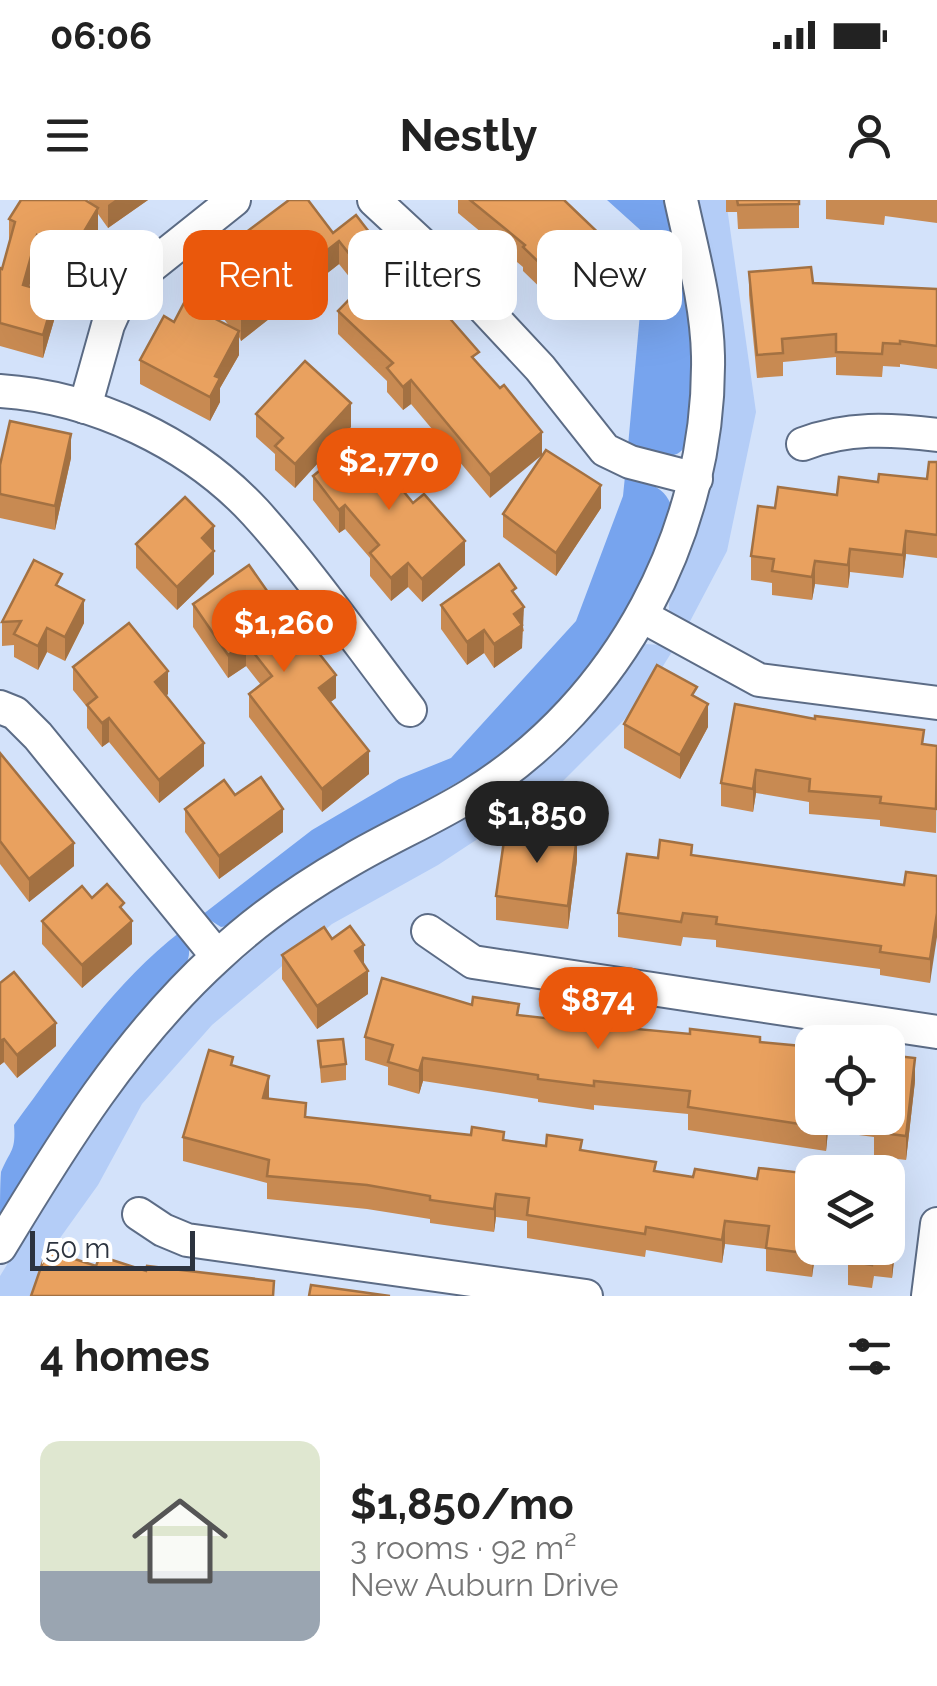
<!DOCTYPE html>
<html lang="en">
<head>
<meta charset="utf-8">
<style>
  :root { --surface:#fff; --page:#f2f2f2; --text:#222; --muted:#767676; --line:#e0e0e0; --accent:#ea580c }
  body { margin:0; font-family:Raleway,sans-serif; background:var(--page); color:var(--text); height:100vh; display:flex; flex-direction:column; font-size:38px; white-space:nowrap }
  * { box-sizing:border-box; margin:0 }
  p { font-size:32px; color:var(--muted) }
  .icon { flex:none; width:55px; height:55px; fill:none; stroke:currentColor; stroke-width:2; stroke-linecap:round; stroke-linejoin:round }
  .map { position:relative; height:1096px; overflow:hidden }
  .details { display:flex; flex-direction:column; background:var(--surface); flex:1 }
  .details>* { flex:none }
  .banner { position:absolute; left:30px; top:30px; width:878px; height:90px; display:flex; gap:20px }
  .tools { position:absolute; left:795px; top:825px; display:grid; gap:20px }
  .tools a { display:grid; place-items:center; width:110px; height:110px; border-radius:20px; background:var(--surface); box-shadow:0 10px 40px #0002; font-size:50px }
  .scale { position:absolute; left:30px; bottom:25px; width:165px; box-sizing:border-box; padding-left:10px; border:5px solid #2c333f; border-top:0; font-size:28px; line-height:35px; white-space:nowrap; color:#2c333f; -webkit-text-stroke:8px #fff; paint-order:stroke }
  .price { position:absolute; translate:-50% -85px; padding:0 22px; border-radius:35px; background:var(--accent); color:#fff; font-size:32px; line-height:65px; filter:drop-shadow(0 2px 5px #0008) }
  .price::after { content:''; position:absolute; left:50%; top:60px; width:30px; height:22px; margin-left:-15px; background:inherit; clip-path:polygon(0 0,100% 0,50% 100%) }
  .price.selected { background:#222; color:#fff }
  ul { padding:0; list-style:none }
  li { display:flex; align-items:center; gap:30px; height:250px; padding:0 40px }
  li+li { border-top:2px solid var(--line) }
  li span { display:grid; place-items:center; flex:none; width:280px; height:200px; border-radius:20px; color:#555 }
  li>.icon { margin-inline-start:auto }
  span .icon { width:120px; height:120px; fill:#fffc; stroke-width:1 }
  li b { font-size:42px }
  h2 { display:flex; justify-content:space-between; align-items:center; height:120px; padding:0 40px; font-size:42px }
  .tag { padding:0 35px; border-radius:20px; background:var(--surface); box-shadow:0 10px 40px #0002; font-size:35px; line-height:90px }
  .tag.selected { background:var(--accent); color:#fff }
  .status { display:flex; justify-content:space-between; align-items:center; height:70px; padding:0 50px; background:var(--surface); direction:ltr }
  .status svg { height:28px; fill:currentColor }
  header { display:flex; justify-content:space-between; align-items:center; height:130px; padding:0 40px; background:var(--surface); font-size:45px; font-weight:700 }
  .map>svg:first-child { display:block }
</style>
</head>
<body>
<div class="status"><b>06:06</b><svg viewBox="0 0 49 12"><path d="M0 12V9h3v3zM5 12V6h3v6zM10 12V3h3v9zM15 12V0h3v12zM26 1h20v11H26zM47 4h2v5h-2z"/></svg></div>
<header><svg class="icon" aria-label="menu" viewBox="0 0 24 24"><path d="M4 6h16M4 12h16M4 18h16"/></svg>Nestly<svg class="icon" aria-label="person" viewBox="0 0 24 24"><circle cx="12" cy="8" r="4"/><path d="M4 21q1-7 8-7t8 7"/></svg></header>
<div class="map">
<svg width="937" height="1096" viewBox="0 0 937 1096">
  <rect width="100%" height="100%" fill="#d3e2fa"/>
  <g fill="#b4cdf7">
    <path d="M696,0H726L756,212L727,351L687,427L676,420L669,410V398L693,344L709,285Z"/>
    <path d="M644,444L663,445L673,450L638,506L557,587L438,665L332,724L212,825L142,904L98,985L55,1045L32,1096H0V1076L89,931L139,862L186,806L295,714L366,669Z"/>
  </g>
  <g fill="#77a4ee">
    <path d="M607,0H666C682,72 699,142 690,215C689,226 690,245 680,252C668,262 641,249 628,246L647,36Z"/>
    <path d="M625,276C647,285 663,283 672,307L642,386L587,471L547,514L516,543L477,571L334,654L233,725L221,727L202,715L312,630L399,579L451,558L576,421L623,296Z"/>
    <path d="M180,732C190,744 192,752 185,767L0,1021C0,1007 0,984 1,972C10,950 16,952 14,925C64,857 113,784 180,732Z"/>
  </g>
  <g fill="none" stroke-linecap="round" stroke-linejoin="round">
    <defs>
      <g id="minor">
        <path d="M374,0L442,63L540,168L605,250L630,262L696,279"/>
        <path d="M0,191C94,197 191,243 255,312C311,374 359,444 410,510"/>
        <path d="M85,207L108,125L125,87L234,0"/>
        <path d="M803,244C847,227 890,229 937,235"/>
        <path d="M642,416L759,480L937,503"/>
        <path d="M0,507L15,513L38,536L217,756"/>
        <path d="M428,731L473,762L937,832"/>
        <path d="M139,1014L163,1030L187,1040L586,1096"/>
        <path d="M0,1047C62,944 127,839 217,757C256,720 304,687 351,660C390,637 432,619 471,595C620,503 711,330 708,156C707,104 692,51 681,0"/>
        <path d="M928,1096L937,1024"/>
      </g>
    </defs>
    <use href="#minor" stroke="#5c6c86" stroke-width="36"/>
    <use href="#minor" stroke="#fff" stroke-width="32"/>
  </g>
  <g fill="#c88a52">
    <path d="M88,0H148L108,28L98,14V31L70,78L37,59L29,87L55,117L43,158L0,146V68L2,69L9,42V19L91,3Z"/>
    <path d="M458,0H564L611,68L578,102L564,88L553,100L523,71V67L458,13Z"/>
    <path d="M726,0H799V28L738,29L737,12H726Z"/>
    <path d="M826,0H937V23L885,16L884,25L826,19Z"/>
    <path d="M333,33L379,50L500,188L490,298L411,204L403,210L387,192V181L338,134V111L359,89L339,64L241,141L239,137V155L220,188V202L210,221L140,184V160L174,122L230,127L201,89V66Z"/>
    <path d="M749,72L813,83L937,89V169L900,164V167L883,166L882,177L836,175V157L783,162V176L757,178L749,95Z"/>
    <path d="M256,214L351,227L295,288L275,270V254L256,237Z"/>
    <path d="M71,258L55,330L0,318V265Z"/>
    <path d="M937,262V358L906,354L903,378L850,372L848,388L815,384L812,400L772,395V383L751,380V356L837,295L878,282L927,279Z"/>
    <path d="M313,276L465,365L422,402L408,387L391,401L370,376V358L345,329L339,333L313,300Z"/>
    <path d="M601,308L556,376L503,337V314Z"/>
    <path d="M136,344L214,350V374L177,410L136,368Z"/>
    <path d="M62,389L84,423L65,461L47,452L38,470L14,457V445L2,446V422Z"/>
    <path d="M516,397L524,431L522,432V448L494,468L484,453L467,465L441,429V405Z"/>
    <path d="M193,404L336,498L330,502L369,574L322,612L249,517V494L261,485L246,466L228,478L193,427Z"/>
    <path d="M73,467L168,494L166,496L204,566L159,603L109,542L102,547L87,528V507L73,490Z"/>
    <path d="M697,497L708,527L680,579L624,548V524Z"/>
    <path d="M735,504L937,546L936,633L880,626V620L809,614V602L756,593L753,612L721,606V583Z"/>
    <path d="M0,553L74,666L29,702L0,664Z"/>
    <path d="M235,595L283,632L219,679L185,632V609Z"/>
    <path d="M692,655L904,685L937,676L930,783L880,775V769L716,747V740L683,737L681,746L618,737V713L658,658Z"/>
    <path d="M577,660L568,729L496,720V696Z"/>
    <path d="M92,698L124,713L132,744L82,788L42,744V721Z"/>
    <path d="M282,755L364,764L368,794L317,829L282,779Z"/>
    <path d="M0,783L56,846L17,878L4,862L0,865Z"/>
    <path d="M472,805L519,815L760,842L812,918H888L915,881L906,960L874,956V937L828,931L826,951L688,930V914L594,905V910L538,902V899L423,881L419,894L388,885V867L365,860V837Z"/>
    <path d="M318,841L346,864V880L321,883Z"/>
    <path d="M233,865L269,899L306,917L582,950L656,971L812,1048H888L899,1017L892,1078L874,1076L872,1088L848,1085V1061L815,1056L812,1077L766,1071V1049L725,1044L722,1063L646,1050L645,1057L527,1038V1021L496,1017L494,1032L430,1023V1019L367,1009L267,999V983L183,961V937Z"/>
  </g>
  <g fill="#a37142">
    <path d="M115,0H148L108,28V5Z"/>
    <path d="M98,8V31L70,78V55Z"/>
    <path d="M37,35V59L23,108V85Z"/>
    <path d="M339,41V64L241,141V117Z"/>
    <path d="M611,45V68L578,102V78Z"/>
    <path d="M564,64V88L553,100V76Z"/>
    <path d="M55,94V117L43,158V135Z"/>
    <path d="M239,131V155L220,188V202L210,221V197L215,176Z"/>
    <path d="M411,180V204L403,210V187Z"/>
    <path d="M351,203V227L295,288V264Z"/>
    <path d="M542,232V255L490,298V275Z"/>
    <path d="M71,234V258L55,330V306Z"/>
    <path d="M601,285V308L556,376V353Z"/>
    <path d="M345,305V329L339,333V310Z"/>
    <path d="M214,326V350L202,362V338Z"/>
    <path d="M906,331V354L903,378V355Z"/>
    <path d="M465,341V365L422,402V379Z"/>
    <path d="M850,349V372L848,388V365Z"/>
    <path d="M214,351V374L177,410V387Z"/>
    <path d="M815,361V384L812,400V377Z"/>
    <path d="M408,363V387L391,401V378Z"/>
    <path d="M84,400V423L65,461V437Z"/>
    <path d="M524,407L522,448L494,468V444L514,414Z"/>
    <path d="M47,428V452L38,470V446Z"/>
    <path d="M484,430V453L467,465V442Z"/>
    <path d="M246,443V466L228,478V455Z"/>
    <path d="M168,471V494L155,505V482Z"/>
    <path d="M336,475V498L319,511V488Z"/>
    <path d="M708,504V527L680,579V555Z"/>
    <path d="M109,518V542L102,547V523Z"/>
    <path d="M204,543V566L159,603V580Z"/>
    <path d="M369,551V574L322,612V589Z"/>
    <path d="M756,570V593L753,612V589Z"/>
    <path d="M283,609V632L219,679V656Z"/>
    <path d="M577,636V660L568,729V706Z"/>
    <path d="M74,643V666L29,702V679Z"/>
    <path d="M937,713V737L930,783V759Z"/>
    <path d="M132,721V744L82,788V765Z"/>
    <path d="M364,745V768L355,751Z"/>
    <path d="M368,771V794L317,829V806Z"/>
    <path d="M56,823V846L17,878V855Z"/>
    <path d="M4,839V862L0,865V841Z"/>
    <path d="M423,858V881L419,894V871Z"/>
    <path d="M915,858V881L906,960V936Z"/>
    <path d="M269,876V899L263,898Z"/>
    <path d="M827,918L828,931L826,951V928Z"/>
    <path d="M899,993V1017L892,1078V1055Z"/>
    <path d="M496,994V1017L494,1032V1009Z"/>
    <path d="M725,1021V1044L722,1063V1040Z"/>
    <path d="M813,1048H815V1056L812,1077Z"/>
  </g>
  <g fill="#e9a15f" stroke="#a37142" stroke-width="2.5">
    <path d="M21,0H85L98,8L70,55L37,35L23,85L55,94L43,135L0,123V68L2,69L15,22L9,19Z"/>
    <path d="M289,0H308L333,33L356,15L379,45L376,47L446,114L479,152L472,157L500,188L504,185L542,232L490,275L411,180L403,187L387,168L393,163L338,111L369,79L339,41L241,117L201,66Z"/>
    <path d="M470,0H564L611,45L578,78L564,64L553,76L523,47L525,45Z"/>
    <path d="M737,0H799V4L738,5Z"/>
    <path d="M811,67L813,83L937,89V146L900,141V144L883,143L882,154L836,152V134L782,139L783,153L757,155L749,72Z"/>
    <path d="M184,103L239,131L215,176L220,178L210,197L140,160L164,116L174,122Z"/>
    <path d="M305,161L351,203L295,264L275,246L283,238L256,214Z"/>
    <path d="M10,221L71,234L55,306L0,294V265Z"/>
    <path d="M360,238L413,303L424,294L465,341L422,379L408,363L391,378L370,353L379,345L345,305L339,310L313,276Z"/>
    <path d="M546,250L601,285L556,353L503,314Z"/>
    <path d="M929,262H937V335L906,331L903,355L850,349L848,365L815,361L812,377L772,371L774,359L751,356L758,306L775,308L778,287L837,295L839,277L878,282L879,274L927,279Z"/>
    <path d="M185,297L214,326L202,338L214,351L177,387L136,344Z"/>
    <path d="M34,360L62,374L56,385L84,400L65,437L47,428L38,446L14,434L21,421L2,422Z"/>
    <path d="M499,364L516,388L512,391L524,407L514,414L522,425L494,444L484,430L467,442L441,405Z"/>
    <path d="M249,365L295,431L299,428L336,475L319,488L369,551L322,589L249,494L272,476L246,443L228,455L193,404Z"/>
    <path d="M129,423L168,471L155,482L204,543L159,580L109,518L102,523L87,505L97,497L73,467Z"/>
    <path d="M657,465L697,487L692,495L708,504L680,555L624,524Z"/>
    <path d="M735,504L815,519V516L839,519L924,530L922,544L937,546L936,609L880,603L881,597L809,591L810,579L756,570L753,589L721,583Z"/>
    <path d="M0,553L74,643L29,679L0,641Z"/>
    <path d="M261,577L283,609L219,656L185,609L224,580L235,595Z"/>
    <path d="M506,627L577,636L568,706L496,696Z"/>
    <path d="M660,640L692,645L691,655L904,685L906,672L937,676V713L930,759L880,752L881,746L716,724L717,717L683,713L681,722L618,713L627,654L658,658Z"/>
    <path d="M107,684L124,703L120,707L132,721L82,765L42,721L82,686L92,698Z"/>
    <path d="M350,726L364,745L355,751L368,771L317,806L282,755L324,727L332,739Z"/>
    <path d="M14,772L56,823L17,855L4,839L0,841V783Z"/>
    <path d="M382,778L472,805L473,797L519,804L517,815L571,821L573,808L638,817L636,829L690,834V829L760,837V842L812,847V918H827L826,928L688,907L690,891L594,881V886L538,879V875L423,858L419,871L388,862L393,845L365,837Z"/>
    <path d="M343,839L346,864L321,867L318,841Z"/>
    <path d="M209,850L233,857L231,865L269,876L263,898L306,903L305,917L471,935L472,927L504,932L503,940L546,946L547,935L582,940L580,950L656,962L654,971L693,977L695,969L757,979L759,968L812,974V1054L766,1048L769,1026L725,1021L722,1040L646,1027L645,1034L527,1015L529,998L496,994L494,1009L430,1000V996L367,985L267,976L269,960L183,937Z"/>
    <path d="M888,855L915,858L906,936L874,932L876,918H888Z"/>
    <path d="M888,992L899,993L892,1055L874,1052L872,1065L848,1061L850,1048H888Z"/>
    <path d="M47,1050L96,1066L100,1056L146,1071L147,1066L274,1081L273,1096H31Z"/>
    <path d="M311,1085L390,1096H309Z"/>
  </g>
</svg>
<div class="tools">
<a><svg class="icon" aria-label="locate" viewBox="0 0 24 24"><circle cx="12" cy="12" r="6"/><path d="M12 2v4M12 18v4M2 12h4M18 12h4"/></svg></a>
<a><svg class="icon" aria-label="layers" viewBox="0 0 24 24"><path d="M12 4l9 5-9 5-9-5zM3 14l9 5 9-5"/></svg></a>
</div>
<div class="scale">50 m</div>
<b class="price" style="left:389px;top:313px">$2,770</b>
<b class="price" style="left:284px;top:475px">$1,260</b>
<b class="price selected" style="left:537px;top:666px">$1,850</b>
<b class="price" style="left:598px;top:852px">$874</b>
<div class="banner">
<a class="tag">Buy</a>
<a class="tag selected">Rent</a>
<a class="tag">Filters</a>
<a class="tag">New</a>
</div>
</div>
<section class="details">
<h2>4 homes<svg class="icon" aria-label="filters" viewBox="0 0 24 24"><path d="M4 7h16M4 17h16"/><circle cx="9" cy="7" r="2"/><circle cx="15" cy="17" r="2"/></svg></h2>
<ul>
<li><span style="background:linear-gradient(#dfe7d0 65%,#9aa5b1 0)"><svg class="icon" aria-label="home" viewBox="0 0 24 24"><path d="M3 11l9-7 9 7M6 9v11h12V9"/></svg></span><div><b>$1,850/mo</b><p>3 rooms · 92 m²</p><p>New Auburn Drive</p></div></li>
</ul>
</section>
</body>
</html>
